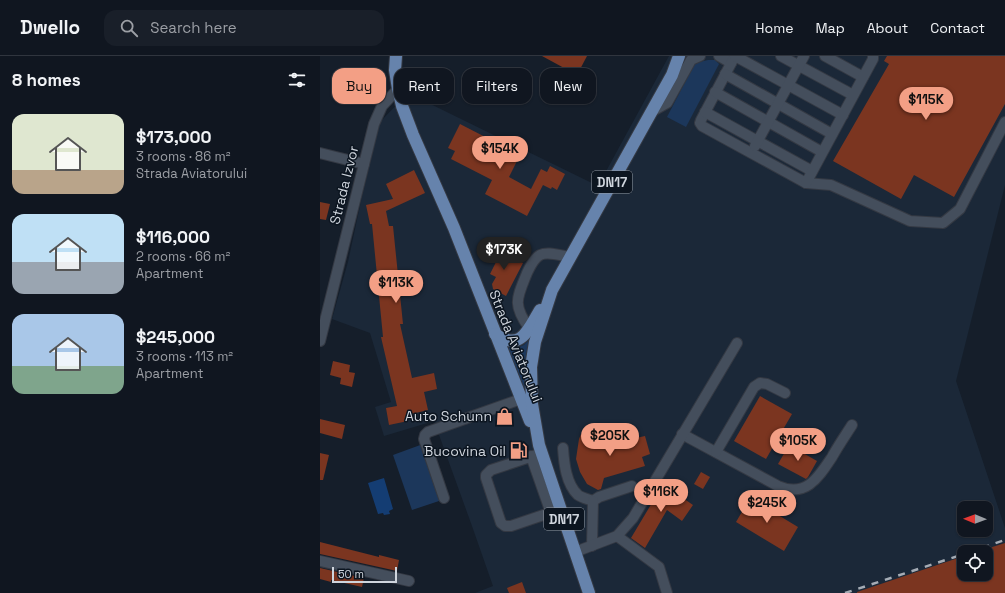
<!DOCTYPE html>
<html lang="en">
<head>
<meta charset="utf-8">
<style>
  :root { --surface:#101620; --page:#191f29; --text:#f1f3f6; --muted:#9c9fa5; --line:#30353e; --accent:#f39f85 }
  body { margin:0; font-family:"Space Grotesk",sans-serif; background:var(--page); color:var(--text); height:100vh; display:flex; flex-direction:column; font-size:15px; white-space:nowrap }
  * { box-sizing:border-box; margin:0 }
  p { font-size:13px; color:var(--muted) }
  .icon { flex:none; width:22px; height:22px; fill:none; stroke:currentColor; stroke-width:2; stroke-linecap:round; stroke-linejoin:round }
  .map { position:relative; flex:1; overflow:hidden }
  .side { display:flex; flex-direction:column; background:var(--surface); width:320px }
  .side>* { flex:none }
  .hud { position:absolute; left:12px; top:12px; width:380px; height:36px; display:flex; gap:8px }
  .needle { width:26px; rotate:271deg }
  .fabs { position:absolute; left:637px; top:445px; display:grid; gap:8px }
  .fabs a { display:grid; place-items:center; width:36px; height:36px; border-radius:8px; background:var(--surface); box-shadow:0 1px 3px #0004,0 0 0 1px var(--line); font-size:20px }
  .scale { position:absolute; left:12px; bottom:10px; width:65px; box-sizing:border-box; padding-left:4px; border:2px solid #cfd5dd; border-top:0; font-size:11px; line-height:14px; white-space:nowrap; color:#cfd5dd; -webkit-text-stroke:3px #0c1520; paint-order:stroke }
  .price { position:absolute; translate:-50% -34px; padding:0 9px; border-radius:14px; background:var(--accent); color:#111; font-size:13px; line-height:26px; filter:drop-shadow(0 1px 2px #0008) }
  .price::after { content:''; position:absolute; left:50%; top:24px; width:12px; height:9px; margin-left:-6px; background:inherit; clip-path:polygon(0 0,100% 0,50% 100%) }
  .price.on { background:#222; color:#fff }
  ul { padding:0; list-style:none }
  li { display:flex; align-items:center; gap:12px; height:100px; padding:0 12px }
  li span { display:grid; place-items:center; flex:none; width:112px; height:80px; border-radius:12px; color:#555 }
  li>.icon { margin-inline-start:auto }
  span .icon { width:48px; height:48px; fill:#fffc; stroke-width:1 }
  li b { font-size:17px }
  h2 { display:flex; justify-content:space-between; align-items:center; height:48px; padding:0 12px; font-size:17px }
  .chip { padding:0 14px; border-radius:12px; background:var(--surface); box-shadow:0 1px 3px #0004,0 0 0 1px var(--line); font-size:14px; line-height:36px }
  .chip.on { background:var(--accent); color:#111 }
  header { display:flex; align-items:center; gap:24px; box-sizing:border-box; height:56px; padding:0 20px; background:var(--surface); border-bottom:1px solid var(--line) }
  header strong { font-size:19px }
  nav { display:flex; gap:22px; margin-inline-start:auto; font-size:14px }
  .search { width:280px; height:36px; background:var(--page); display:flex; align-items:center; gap:10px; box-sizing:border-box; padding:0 14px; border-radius:12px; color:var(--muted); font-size:15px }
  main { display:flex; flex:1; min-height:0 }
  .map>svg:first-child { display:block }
</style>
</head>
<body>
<header>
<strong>Dwello</strong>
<div class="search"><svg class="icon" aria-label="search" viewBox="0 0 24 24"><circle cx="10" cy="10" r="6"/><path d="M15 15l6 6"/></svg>Search here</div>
<nav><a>Home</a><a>Map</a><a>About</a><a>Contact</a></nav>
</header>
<main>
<section class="side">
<h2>8 homes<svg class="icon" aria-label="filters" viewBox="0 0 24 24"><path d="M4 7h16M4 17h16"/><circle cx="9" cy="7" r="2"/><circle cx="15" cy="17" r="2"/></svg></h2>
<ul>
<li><span style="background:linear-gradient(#dfe7d0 70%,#b9a48a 0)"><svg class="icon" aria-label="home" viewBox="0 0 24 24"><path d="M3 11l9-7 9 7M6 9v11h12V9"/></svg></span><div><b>$173,000</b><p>3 rooms · 86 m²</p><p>Strada Aviatorului</p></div></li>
<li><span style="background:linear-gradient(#bfe0f5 60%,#9aa5b1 0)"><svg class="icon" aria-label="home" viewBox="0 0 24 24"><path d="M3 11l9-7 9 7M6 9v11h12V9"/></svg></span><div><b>$116,000</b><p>2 rooms · 66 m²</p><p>Apartment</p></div></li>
<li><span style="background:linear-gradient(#a9c7e8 65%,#7fa58c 0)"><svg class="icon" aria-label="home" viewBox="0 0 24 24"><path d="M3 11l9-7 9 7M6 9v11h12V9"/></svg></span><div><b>$245,000</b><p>3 rooms · 113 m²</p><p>Apartment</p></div></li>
</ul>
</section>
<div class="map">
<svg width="685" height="537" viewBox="0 0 685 537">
  <rect width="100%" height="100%" fill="#151e2a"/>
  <path fill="#1b2838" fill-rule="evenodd" d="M349,0H685V129L636,325L685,472V537H155L173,530L152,470L114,365L64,380L55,351L71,346L50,277L12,263L28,206L41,145L60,66L88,37L278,130ZM644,452H666V474H644ZM644,496H666V518H644Z"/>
  <g fill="#1c375b">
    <path d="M388,4H395L399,8L366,71L347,61L375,7Z"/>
    <path d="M212,280L208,345L182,290L194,293L204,289Z"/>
    <path d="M103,388L122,444L92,454L73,399Z"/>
  </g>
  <path fill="#143d73" d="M64,422L73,453L69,455L70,458L64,459L63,457L58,458L48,427Z"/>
  <g fill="#7b3520">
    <path d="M222,0H267L257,19Z"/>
    <path d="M567,0H685V48L634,141L594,119L581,143L513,105L569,8L564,5Z"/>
    <path d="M140,68L200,99L189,121L211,133L221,113L227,116L230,110L245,118L237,134L232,131L231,133L223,129L207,160L165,138L172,124L131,103L135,95L128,92Z"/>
    <path d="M94,114L105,137L66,155L69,170H73L83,268H80L92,322L114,317L117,333L104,336L108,354L87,359L88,365L69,369L66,352L77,350L61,281H63L52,168H50L46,149L73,143L66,128Z"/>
    <path d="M0,146L10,148L6,164L0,163Z"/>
    <path d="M175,192L203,207L186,240L173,233L172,228L176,221L170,218L176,206L169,203Z"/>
    <path d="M13,305L30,309L29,316L35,317L32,331L20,328L21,322L10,319Z"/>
    <path d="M440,340L472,358L446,403L414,385Z"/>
    <path d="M0,363L25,369L22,383L0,377Z"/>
    <path d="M313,374L316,382L325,380L330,398L322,401L325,410L284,422L281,433L278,434L267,428L260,416L256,403L259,383L261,378L272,388Z"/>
    <path d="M469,389L497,405L488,421L486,423L458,408Z"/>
    <path d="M0,397L9,399L3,424H0Z"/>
    <path d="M381,416L390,421L383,433L374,428Z"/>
    <path d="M345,425L359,433L357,438L373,449L362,465L347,454L325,492L311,482Z"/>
    <path d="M430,442L478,471L464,495L416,466Z"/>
    <path d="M0,486L59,501V499L79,504L77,515L0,498Z"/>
    <path d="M685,487V537H537V536L644,500V518H666V493Z"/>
    <path d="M0,512L44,522L42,531L11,524V526L0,523Z"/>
    <path d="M202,526L206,537H189L187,532Z"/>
  </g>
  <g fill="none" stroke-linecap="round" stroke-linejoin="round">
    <defs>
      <g id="minor">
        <path d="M399,0L411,7"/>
        <path d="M415,0L381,64L380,67L382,70L486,127L511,129L590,165L623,167L640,153L685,66"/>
        <path d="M415,0L523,59"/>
        <path d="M461,0L533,39"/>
        <path d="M505,0L543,21"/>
        <path d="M405,18L512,78"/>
        <path d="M395,36L502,96"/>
        <path d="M331,56L347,47L371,4L380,0"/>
        <path d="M385,56L492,115"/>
        <path d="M435,90L484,0"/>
        <path d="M0,97L44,108"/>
        <path d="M486,127L553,3V0"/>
        <path d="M209,272C192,248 197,242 207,217C210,211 213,203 220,199C228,195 241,200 250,201"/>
        <path d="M0,285L54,68L62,50L78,33"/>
        <path d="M362,378L458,430C486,442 498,422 512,401C518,390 525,380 532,369"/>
        <path d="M243,392C244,407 246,428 258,439C262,442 268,443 273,445L279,441L312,430"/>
        <path d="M396,396L434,331L440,327L447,328L465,337"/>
        <path d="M222,397L171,414L166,419V422L181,467L185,470H191L241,453"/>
        <path d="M211,400L231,457"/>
        <path d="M124,442L104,383L105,379L108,376L201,343"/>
        <path d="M297,480L339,511L347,537"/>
        <path d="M272,490L273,445"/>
        <path d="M255,496L297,480L313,462L417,287"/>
        <path d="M0,505L89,525"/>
      </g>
      <g id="major">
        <path d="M76,0L75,14L78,33L82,50L93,79L134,172L210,365"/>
        <path d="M175,278C201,296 208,274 220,254"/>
        <path d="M269,537L219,389L212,348L211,311L215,286L232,234L352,19L359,0"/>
      </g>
    </defs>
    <use href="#minor" stroke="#343943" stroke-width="12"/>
    <use href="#major" stroke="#343943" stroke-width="14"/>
    <use href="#minor" stroke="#444e5c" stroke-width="10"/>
    <use href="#major" stroke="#6683ac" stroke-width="12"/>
    <g stroke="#a5acb5" stroke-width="2.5" stroke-dasharray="7 7" stroke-linecap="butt">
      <path d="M649,496L685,484"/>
      <path d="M525,537L644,498"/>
    </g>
  </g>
  <defs>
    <symbol id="shop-bare" viewBox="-9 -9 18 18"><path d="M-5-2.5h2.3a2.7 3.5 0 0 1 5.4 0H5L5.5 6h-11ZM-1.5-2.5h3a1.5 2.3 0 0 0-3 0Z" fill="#f39f85" stroke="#0c1520" stroke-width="2.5" paint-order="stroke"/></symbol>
    <symbol id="fuel-bare" viewBox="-9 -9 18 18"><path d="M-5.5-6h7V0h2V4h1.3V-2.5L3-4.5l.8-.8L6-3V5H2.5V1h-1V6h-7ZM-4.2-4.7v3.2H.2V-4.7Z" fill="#f39f85" stroke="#0c1520" stroke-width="2.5" paint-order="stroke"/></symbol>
  </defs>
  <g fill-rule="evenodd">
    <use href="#shop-bare" x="172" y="348" width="25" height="25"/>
    <use href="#fuel-bare" x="186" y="382" width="25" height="25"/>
  </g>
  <g text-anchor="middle" stroke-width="3" stroke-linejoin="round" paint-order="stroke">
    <g fill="#0c1520" stroke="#949ba4" stroke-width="1">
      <rect x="272" y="115" width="40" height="22" rx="3"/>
      <rect x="224" y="452" width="40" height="22" rx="3"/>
    </g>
    <g font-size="13" font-weight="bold" fill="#cfd5dd">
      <text x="292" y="131">DN17</text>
      <text x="244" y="468">DN17</text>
    </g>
    <g font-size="14" fill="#cfd5dd" stroke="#0c1520">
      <text transform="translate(24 129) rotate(-76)" y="5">Strada Izvor</text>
      <text transform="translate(196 290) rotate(68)" y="5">Strada Aviatorului</text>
    </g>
    <g font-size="14" fill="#cfd5dd" stroke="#0c1520" text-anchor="end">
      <text x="172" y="365">Auto Schunn</text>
      <text x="186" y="400">Bucovina Oil</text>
    </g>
  </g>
</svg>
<div class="fabs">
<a><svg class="needle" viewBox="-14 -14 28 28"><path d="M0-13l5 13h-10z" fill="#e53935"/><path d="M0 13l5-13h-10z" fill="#9c9fa5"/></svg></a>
<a><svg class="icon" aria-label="locate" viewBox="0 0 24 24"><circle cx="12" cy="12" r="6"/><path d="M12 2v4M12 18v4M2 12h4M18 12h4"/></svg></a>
</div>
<div class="scale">50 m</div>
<b class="price" style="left:606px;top:65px">$115K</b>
<b class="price" style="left:180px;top:114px">$154K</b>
<b class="price on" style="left:184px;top:215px">$173K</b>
<b class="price" style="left:76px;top:248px">$113K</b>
<b class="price" style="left:290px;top:401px">$205K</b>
<b class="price" style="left:478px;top:406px">$105K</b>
<b class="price" style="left:341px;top:457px">$116K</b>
<b class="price" style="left:447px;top:468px">$245K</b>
<div class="hud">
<a class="chip on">Buy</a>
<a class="chip">Rent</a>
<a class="chip">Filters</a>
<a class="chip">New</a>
</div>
</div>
</main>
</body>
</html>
